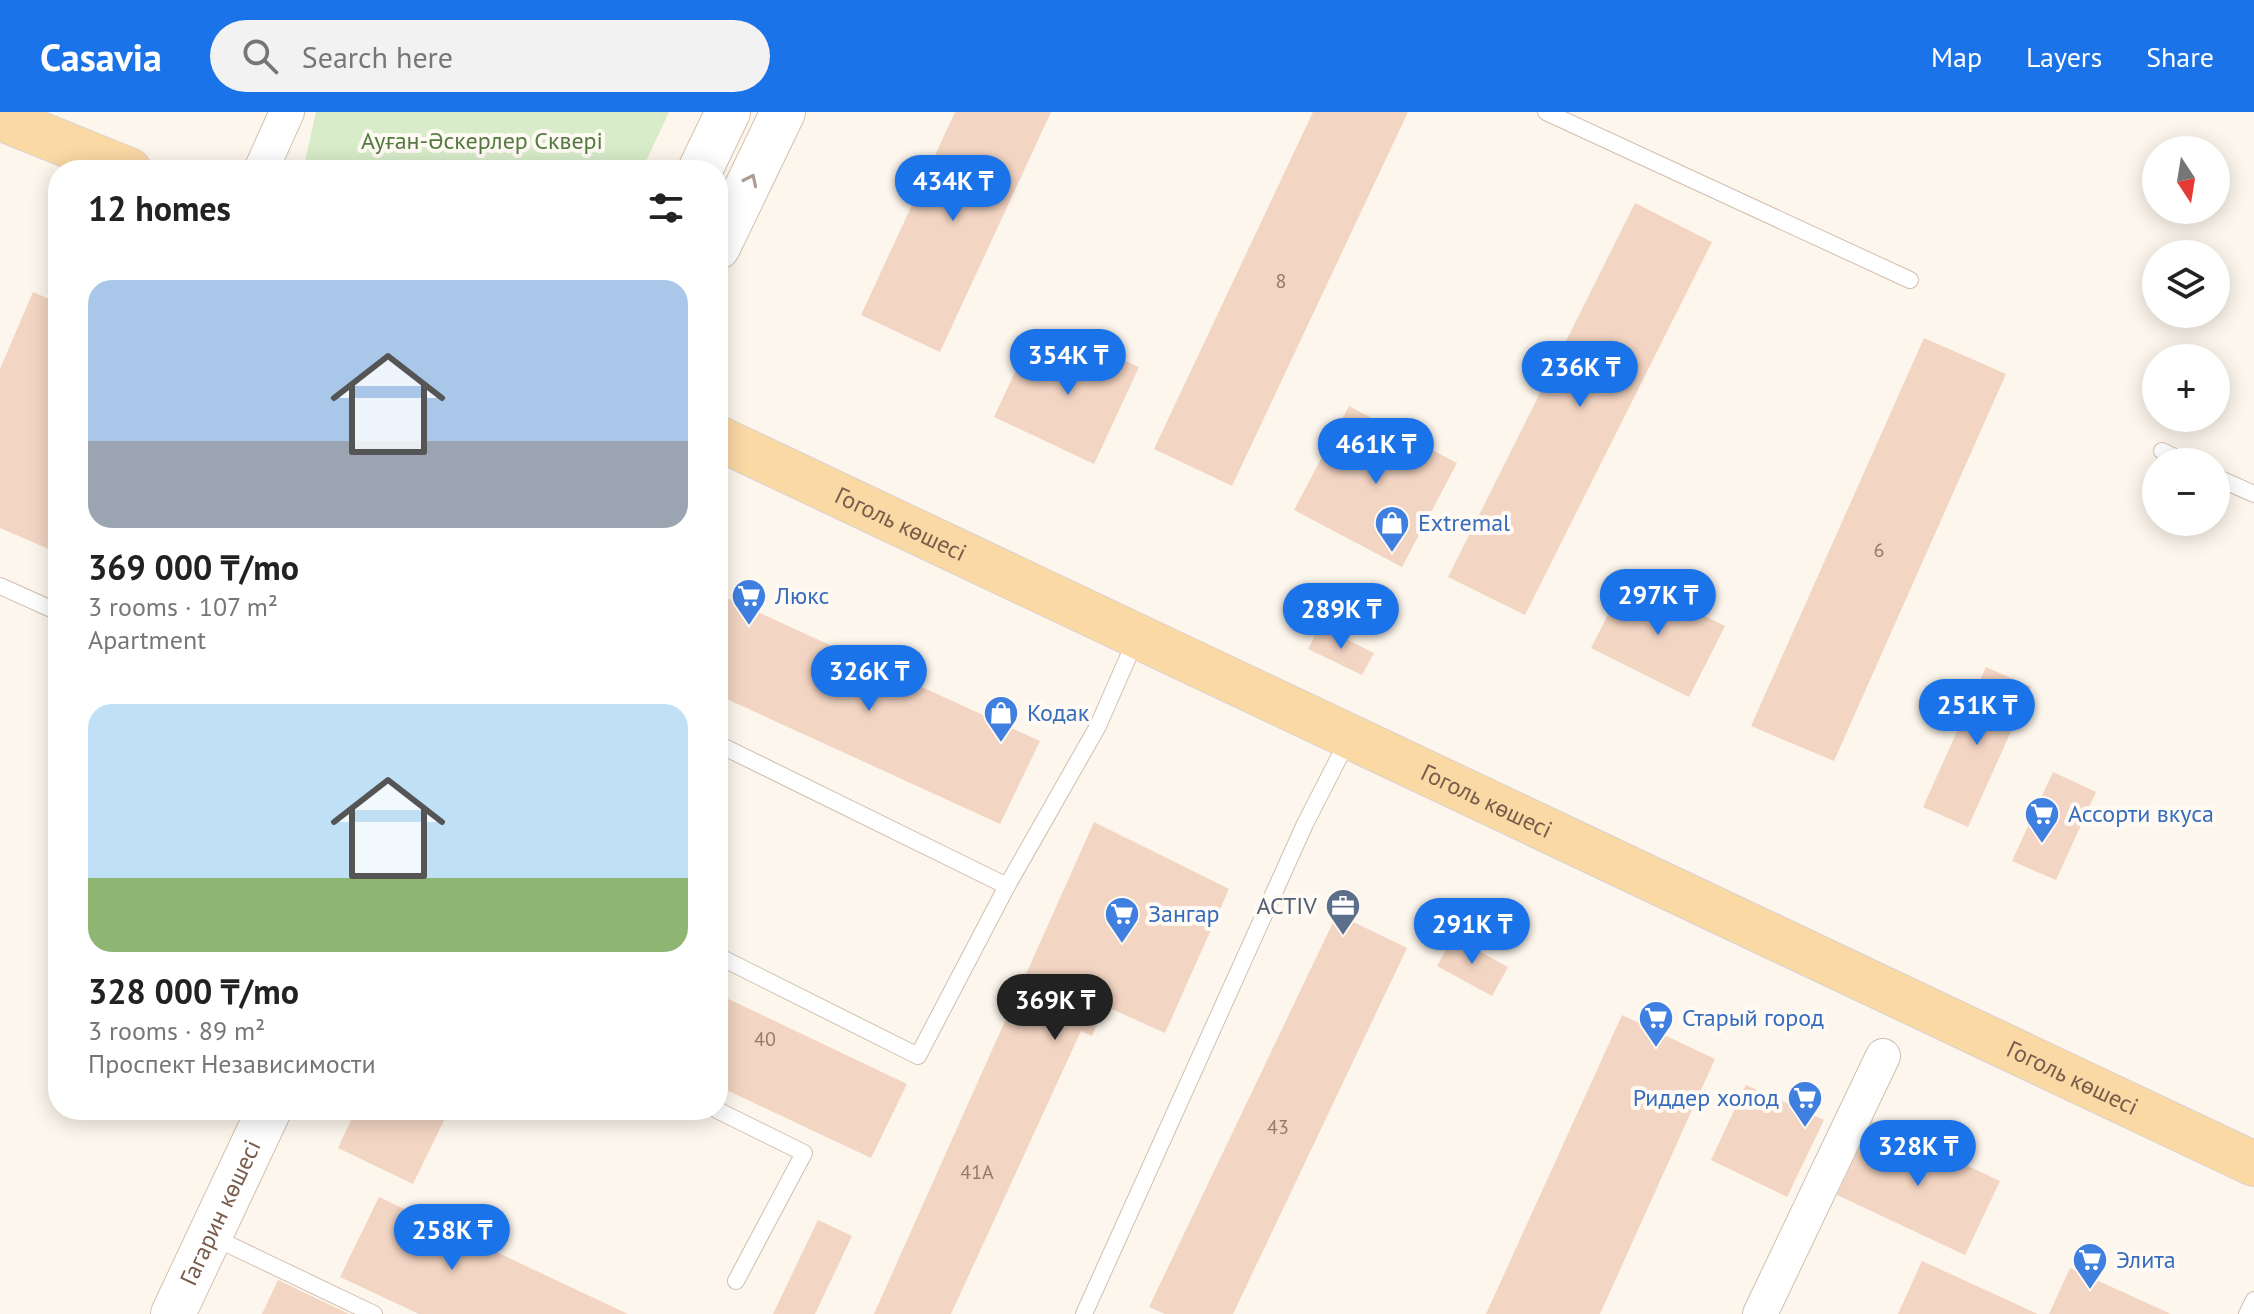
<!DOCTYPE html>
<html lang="en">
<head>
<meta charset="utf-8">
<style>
  :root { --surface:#fff; --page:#f2f2f2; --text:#222; --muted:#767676; --accent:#1a73e8 }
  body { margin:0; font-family:"PT Sans",sans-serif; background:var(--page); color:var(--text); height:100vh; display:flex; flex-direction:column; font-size:30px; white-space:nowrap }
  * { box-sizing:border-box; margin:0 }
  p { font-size:26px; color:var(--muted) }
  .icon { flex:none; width:44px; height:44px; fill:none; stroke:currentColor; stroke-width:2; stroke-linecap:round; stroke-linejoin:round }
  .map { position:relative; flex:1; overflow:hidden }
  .panel { position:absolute; left:48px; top:48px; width:680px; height:960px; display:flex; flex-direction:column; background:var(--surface); border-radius:32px; box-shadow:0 4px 20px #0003 }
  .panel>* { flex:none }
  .needle { width:52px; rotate:168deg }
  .tools { position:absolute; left:2142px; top:24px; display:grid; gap:16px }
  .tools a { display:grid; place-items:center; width:88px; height:88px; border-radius:50%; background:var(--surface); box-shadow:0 4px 20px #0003; font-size:40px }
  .price { position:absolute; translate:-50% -68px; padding:0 18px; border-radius:28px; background:var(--accent); color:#fff; font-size:26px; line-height:52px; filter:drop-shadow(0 2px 4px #0008) }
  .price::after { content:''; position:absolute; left:50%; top:48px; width:24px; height:18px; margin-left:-12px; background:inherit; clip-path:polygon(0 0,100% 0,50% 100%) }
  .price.current { background:#222; color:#fff }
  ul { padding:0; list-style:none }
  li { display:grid; align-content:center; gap:16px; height:424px; padding:0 40px }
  li span { display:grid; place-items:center; height:248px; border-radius:24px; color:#555 }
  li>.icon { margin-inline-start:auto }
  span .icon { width:144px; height:144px; fill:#fffc; stroke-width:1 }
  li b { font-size:34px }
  h2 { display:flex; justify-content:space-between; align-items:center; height:96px; padding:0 40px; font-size:34px }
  header { display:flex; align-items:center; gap:48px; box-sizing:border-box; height:112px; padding:0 40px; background:var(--accent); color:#fff }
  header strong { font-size:38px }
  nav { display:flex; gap:44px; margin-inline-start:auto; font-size:28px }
  .search { width:560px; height:72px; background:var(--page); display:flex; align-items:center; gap:20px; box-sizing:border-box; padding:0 28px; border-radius:44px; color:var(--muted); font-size:30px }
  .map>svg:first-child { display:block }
</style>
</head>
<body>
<header>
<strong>Casavia</strong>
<div class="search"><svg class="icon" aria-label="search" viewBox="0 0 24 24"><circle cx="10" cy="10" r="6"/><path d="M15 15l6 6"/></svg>Search here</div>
<nav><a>Map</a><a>Layers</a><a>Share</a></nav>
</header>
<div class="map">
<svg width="2254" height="1202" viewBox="0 0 2254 1202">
  <rect width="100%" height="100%" fill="#fdf6ec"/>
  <path fill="#d8ecc9" d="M316,0H669L642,58H303Z"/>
  <g fill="#f3d5c3">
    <path d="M955,0H1051L940,240L861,203Z"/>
    <path d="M1313,0H1408L1232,374L1154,337Z"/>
    <path d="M1635,91L1712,130L1525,503L1448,465Z"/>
    <path d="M33,180L58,191V441L0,416V257Z"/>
    <path d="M1924,226L2006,262L1834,649L1751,614Z"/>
    <path d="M1078,227L1139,255L1094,352L994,305L1029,230L1068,248Z"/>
    <path d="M1349,294L1457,351L1402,455L1294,398Z"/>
    <path d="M1627,465L1725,514L1689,585L1591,536Z"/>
    <path d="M718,482L1040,629L1000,712L718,583Z"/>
    <path d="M1320,514L1374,541L1362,563L1308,537Z"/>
    <path d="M1986,555L2031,575L1968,715L1923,695Z"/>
    <path d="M2053,660L2096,680L2056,768L2012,749Z"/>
    <path d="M1094,710L1229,777L1165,921L1105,894L1092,924L1081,919L951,1202H874Z"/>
    <path d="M1337,802L1407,836L1233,1202H1165L1149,1195Z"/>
    <path d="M1453,825L1508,855L1492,884L1437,854Z"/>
    <path d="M718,882L907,972L871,1046L718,974Z"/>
    <path d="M1622,903L1715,947L1600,1202H1486Z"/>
    <path d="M1746,973L1824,1008L1787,1085L1711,1048Z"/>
    <path d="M356,998H449L413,1072L338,1036Z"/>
    <path d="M1872,1009L2000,1069L1965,1143L1837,1083Z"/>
    <path d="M379,1085L628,1202H419L340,1165Z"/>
    <path d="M818,1108L852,1124L815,1202H773Z"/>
    <path d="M1922,1149L2038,1202H1898Z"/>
    <path d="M2070,1156L2171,1202H2049Z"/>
    <path d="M278,1168L349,1202H262Z"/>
  </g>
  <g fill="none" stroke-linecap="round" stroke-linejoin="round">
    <defs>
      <g id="lane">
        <path d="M1546,0L1910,168"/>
        <path d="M2162,339L2185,350"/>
        <path d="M2216,365L2254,382"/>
        <path d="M0,474L58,500"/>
        <path d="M718,632L1007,774"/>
        <path d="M718,844L918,944L1007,774L1098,614L1136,527"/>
        <path d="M717,998L804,1041L736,1169"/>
        <path d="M213,1125L374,1202"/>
        <path d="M1084,1202L1305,712L1349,626"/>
        <path d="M2247,1202L2254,1188"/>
      </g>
      <g id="street">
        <path d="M261,58L287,0"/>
        <path d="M1760,1202L1883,944"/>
      </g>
      <g id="secondary">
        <path d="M700,58L728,0"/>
        <path d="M718,135L783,0"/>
        <path id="s1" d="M173,1202L269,998"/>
      </g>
      <g id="primary">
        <path d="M0,6L129,58"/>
        <path id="s2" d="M718,326L2254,1052"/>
      </g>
    </defs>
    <use href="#lane" stroke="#d1beb0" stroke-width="18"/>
    <use href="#street" stroke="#d1beb0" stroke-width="36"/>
    <use href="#secondary" stroke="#d6c0b0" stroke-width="46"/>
    <use href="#primary" stroke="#dad1cd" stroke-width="46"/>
    <use href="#lane" stroke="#fff" stroke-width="16"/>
    <use href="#street" stroke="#fff" stroke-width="34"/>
    <use href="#secondary" stroke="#fff" stroke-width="44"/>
    <use href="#primary" stroke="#fbd9a5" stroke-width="44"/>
  </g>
  <defs><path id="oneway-chevron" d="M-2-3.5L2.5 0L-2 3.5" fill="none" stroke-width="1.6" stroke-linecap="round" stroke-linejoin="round" transform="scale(2)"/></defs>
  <use stroke="#af9d94" href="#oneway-chevron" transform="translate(751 68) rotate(-64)"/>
  <defs>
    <symbol id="shop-pin" viewBox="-11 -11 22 30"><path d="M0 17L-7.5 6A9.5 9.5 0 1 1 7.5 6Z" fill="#3f7fe0" stroke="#fffaf3"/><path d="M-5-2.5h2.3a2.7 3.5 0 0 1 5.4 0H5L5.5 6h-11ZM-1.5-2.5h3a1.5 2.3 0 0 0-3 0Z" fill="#fff"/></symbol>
    <symbol id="supermarket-pin" viewBox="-11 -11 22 30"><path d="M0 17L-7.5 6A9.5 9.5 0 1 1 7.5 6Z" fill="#3f7fe0" stroke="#fffaf3"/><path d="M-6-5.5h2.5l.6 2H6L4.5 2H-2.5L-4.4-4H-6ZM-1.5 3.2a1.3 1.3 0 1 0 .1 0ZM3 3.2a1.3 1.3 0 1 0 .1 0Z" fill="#fff"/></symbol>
    <symbol id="office-pin" viewBox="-11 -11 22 30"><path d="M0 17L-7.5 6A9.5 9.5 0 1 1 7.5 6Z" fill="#5c6f8a" stroke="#fffaf3"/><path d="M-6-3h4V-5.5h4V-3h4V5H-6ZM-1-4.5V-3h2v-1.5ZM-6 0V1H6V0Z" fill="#fff"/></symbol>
  </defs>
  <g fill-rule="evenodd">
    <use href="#shop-pin" x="1372" y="391" width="40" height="54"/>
    <use href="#supermarket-pin" x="729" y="464" width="40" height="54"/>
    <use href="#shop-pin" x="981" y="581" width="40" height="54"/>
    <use href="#supermarket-pin" x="2022" y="682" width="40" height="54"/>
    <use href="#office-pin" x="1323" y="774" width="40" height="54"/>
    <use href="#supermarket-pin" x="1102" y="782" width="40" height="54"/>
    <use href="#supermarket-pin" x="1636" y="886" width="40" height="54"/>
    <use href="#supermarket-pin" x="1785" y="966" width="40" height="54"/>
    <use href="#supermarket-pin" x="2070" y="1128" width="40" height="54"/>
  </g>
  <g text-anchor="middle" stroke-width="8" stroke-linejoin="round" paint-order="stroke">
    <g font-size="20" fill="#987a6a">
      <text x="1281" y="176">8</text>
      <text x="1879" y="445">6</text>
      <text x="765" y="934">40</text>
      <text x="1278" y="1022">43</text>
      <text x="977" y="1067">41А</text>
    </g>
    <g font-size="24" fill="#537a41" stroke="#fffaf3">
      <text x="482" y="37">Ауған-Әскерлер Сквері</text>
    </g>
    <g font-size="24" fill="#366cbe" stroke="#fffaf3" text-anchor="start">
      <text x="1418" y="419">Extremal</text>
      <text x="775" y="492">Люкс</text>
      <text x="1027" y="609">Кодак</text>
      <text x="2068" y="710">Ассорти вкуса</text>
      <text x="1148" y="810">Зангар</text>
      <text x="1682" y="914">Старый город</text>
      <text x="1779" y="994" text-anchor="end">Риддер холод</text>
      <text x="2116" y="1156">Элита</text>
    </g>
    <g font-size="24" fill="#7a5c4d" stroke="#fffaf3">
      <text dy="8" stroke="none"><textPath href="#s2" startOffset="202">Гоголь көшесі</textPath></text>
      <text dy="8" stroke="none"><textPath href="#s2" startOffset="850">Гоголь көшесі</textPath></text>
      <text dy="8" stroke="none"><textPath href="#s2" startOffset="1498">Гоголь көшесі</textPath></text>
      <text dy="8" stroke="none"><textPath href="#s1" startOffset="112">Гагарин көшесі</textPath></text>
    </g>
    <g font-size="24" fill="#4e5e75" stroke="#fffaf3" text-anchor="end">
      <text x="1317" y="802">ACTIV</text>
    </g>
  </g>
</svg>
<div class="tools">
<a><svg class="needle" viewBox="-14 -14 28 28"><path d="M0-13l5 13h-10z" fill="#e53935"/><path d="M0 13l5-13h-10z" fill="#767676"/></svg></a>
<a><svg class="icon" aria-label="layers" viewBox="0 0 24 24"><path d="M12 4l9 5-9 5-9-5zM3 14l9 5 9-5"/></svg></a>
<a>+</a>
<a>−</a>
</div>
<b class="price" style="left:953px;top:111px">434K ₸</b>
<b class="price" style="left:1068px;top:285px">354K ₸</b>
<b class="price" style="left:1580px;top:297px">236K ₸</b>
<b class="price" style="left:1376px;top:374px">461K ₸</b>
<b class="price" style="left:1658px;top:525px">297K ₸</b>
<b class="price" style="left:1341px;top:539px">289K ₸</b>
<b class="price" style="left:869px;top:601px">326K ₸</b>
<b class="price" style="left:1977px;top:635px">251K ₸</b>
<b class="price" style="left:1472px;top:854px">291K ₸</b>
<b class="price current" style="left:1055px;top:930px">369K ₸</b>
<b class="price" style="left:1918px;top:1076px">328K ₸</b>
<b class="price" style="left:452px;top:1160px">258K ₸</b>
<section class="panel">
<h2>12 homes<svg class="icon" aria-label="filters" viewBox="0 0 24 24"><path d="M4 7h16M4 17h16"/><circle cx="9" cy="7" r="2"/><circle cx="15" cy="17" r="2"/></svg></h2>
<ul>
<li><span style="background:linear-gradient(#a9c7e8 65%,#9aa5b1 0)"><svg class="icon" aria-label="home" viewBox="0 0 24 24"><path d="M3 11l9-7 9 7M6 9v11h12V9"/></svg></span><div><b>369 000 ₸/mo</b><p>3 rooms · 107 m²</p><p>Apartment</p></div></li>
<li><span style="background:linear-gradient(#bfe0f5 70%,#8fb573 0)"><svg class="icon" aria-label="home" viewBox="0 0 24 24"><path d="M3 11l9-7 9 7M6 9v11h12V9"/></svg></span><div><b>328 000 ₸/mo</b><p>3 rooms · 89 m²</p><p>Проспект Независимости</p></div></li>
</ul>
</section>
</div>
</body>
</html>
